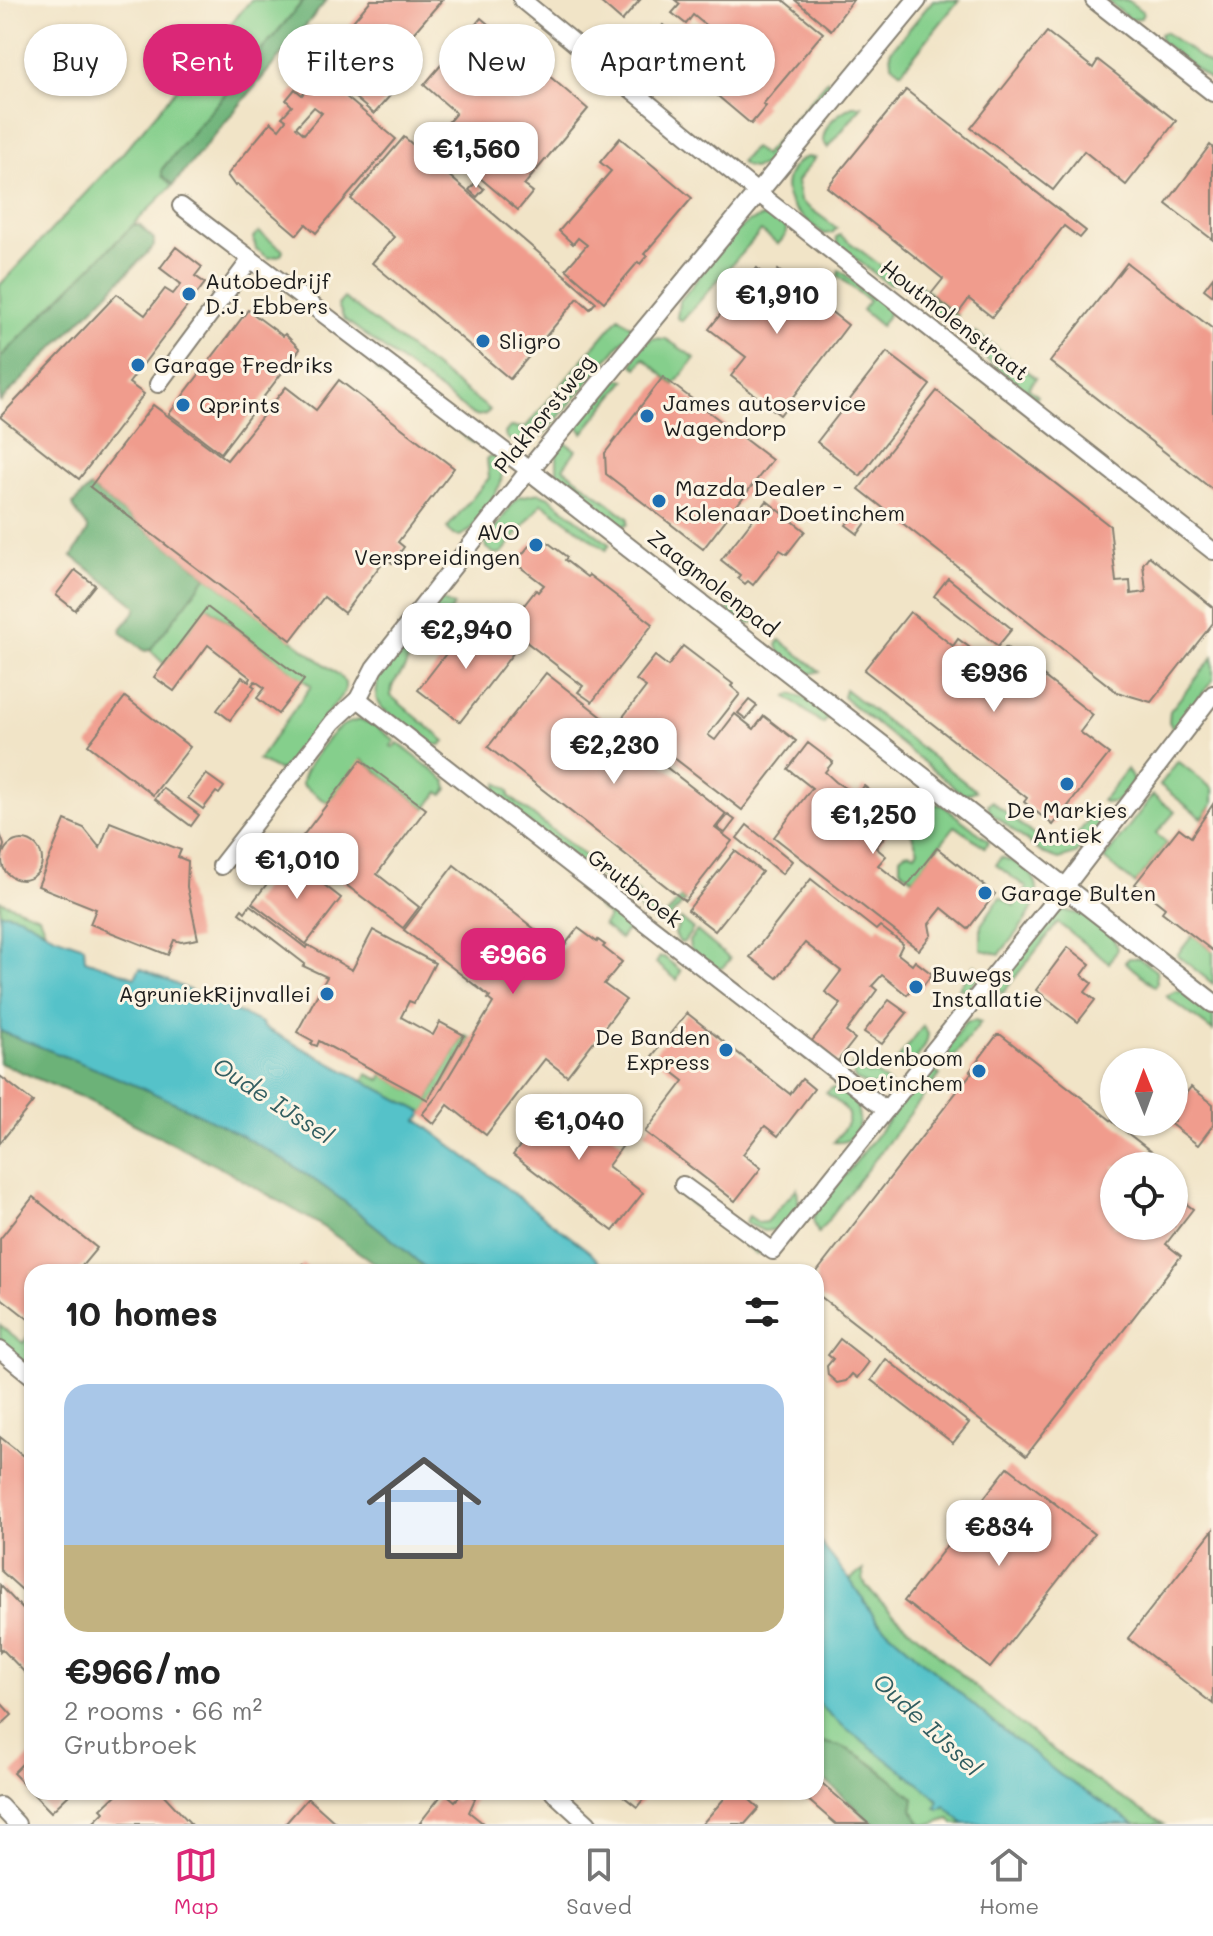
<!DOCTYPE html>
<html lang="en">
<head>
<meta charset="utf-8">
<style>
  :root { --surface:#fff; --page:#f2f2f2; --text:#222; --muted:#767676; --line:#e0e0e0; --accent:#db2777 }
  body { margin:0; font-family:Mali,sans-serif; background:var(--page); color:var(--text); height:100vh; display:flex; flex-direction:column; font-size:30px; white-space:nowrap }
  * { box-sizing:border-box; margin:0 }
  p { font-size:26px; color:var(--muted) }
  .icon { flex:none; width:44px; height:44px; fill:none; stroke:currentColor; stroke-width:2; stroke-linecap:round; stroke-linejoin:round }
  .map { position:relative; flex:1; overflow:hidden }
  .panel { position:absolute; left:24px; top:1264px; width:800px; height:536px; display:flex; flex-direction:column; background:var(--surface); border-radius:24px; box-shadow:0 2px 6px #0004 }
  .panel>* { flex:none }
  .top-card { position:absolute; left:24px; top:24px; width:800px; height:72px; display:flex; gap:16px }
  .needle { width:52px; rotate:359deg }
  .tools { position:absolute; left:1100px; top:1048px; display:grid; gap:16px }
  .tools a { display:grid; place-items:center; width:88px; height:88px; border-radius:50%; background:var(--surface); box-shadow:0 2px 6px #0004; font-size:40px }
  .price { position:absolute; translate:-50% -68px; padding:0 18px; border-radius:16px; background:#fff; color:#222; font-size:26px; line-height:52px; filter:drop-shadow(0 2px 4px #0008) }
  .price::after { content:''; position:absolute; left:50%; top:48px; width:24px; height:18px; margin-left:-12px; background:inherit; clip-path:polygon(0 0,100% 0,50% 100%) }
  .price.selected { background:var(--accent); color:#fff }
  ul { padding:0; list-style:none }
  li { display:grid; align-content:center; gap:16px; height:424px; padding:0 40px }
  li+li { border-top:2px solid var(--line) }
  li span { display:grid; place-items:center; height:248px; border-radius:24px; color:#555 }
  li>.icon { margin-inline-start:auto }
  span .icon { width:144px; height:144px; fill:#fffc; stroke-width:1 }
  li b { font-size:34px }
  h2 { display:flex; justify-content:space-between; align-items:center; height:96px; padding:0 40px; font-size:34px }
  .chip { padding:0 28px; border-radius:36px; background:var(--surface); box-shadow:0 2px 6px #0004; font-size:28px; line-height:72px }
  .chip.selected { background:var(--accent); color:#fff }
  .tab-bar { display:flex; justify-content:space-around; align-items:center; height:112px; border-top:2px solid var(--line); background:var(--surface); font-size:22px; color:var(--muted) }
  .tab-bar a { display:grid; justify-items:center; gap:4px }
  .tab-bar .selected { color:var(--accent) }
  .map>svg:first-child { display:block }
</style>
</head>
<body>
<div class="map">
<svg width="1213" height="1824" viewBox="0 0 1213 1824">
  <rect width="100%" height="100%" fill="#fcf5e5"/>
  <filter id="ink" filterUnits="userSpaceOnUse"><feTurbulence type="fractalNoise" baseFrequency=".0125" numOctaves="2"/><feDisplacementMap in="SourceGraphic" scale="16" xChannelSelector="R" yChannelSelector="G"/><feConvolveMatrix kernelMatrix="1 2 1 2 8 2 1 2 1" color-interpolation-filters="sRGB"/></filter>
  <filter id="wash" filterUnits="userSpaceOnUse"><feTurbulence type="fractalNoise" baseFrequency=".006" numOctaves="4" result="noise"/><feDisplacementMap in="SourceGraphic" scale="32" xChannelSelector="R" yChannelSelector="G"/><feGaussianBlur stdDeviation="1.8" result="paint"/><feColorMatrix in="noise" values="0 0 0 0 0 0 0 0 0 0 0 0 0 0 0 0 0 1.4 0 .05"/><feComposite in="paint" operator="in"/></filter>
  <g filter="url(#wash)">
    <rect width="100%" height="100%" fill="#f1e4c7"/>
    <g fill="#85cf8c" stroke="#507654" stroke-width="2">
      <path d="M251,0H304L162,169V176L173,185L0,358V285L122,154Z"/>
      <path d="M933,0H959L901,72L891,63L890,52Z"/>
      <path d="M1106,0H1127L1143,12L1141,18L1131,20Z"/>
      <path d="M1165,32L1213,67V82L1161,42L1160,34Z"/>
      <path d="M828,80L833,88L771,164L752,168L745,166L740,162L753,148L764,155Z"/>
      <path d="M852,106H862L828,148L823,141C824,123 838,114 852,106Z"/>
      <path d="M807,157L815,158L797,181L800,201L837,228L832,233L824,234C805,220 777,202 789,174C793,165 799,160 807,157Z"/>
      <path d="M762,217L776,219L786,227C787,235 784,238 778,244L761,231L682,321L677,318L679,302L735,232L748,222Z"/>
      <path d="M259,232L283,250L281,255L269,258L256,249L253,237Z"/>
      <path d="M840,235L900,280L897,283L888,284L838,245L836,237Z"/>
      <path d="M839,270L887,306L888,315L881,326L862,310L869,301L838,276Z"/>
      <path d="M916,282L957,315L953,321L943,320L911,295V288Z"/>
      <path d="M344,298L490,410C485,416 480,416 473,415L344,319L338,305Z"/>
      <path d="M619,317L632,327V330L546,432C534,442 520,449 506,437L505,433L510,427L525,428Z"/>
      <path d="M975,332L1036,378L1028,388L1038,396L1036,399L974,349L972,336Z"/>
      <path d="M652,338L666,339L695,358L674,385L644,358L637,368L633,365L638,350Z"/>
      <path d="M378,367L476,439L473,443L376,371Z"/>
      <path d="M617,379L626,380L583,433L577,424L609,384Z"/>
      <path d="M564,442L576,450L563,468L628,518V524L623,526L616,525L557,476V449Z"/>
      <path d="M489,456H497L502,470L501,483L493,497L470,531L460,536L453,535L447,528L489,478L487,459Z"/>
      <path d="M539,493L549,497L610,545L606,550L542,503L502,553L495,554L486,548L485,542L514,502L519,497Z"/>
      <path d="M207,576L340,676L345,683V691L287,767L279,771L258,760L311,686L208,607L164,664L150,650Z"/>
      <path d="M729,599L758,620C745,630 732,618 726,606Z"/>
      <path d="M441,600L454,606L424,647L418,641L416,628L434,603Z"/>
      <path d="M780,640L820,671L810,674L779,652L777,645Z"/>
      <path d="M400,654L408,657C408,673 389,679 391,696L445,741L441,745L428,744L382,708L376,698L378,675L394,656Z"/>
      <path d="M1213,657V680L1174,730L1169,722L1170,711Z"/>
      <path d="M845,689L976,791L964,795L843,697Z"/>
      <path d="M791,694L803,697L829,716L823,724L787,697Z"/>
      <path d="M361,720L375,725L395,741L391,746L394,748L398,743L446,781L448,789L443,795L439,792L426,809L362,760L328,803L302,785C301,771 330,733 342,726C348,722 354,721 361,720Z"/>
      <path d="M1178,761L1213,789V804L1202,818L1160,785Z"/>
      <path d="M1127,769L1133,780C1128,794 1118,807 1102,801Z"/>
      <path d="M498,783L509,791V796L603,870L613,873L608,880H604L496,798L494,793Z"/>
      <path d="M1153,795L1175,812L1156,834L1167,843L1135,884L1104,859Z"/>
      <path d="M992,801L1048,847C1071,853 1082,827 1094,811L1100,822L1076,854L1059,859L1042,853L990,812L988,804Z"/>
      <path d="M935,804L942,805L989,841L985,847L955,826L913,879L900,868V857C905,852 908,851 915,854L918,850L911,832C916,821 924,809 935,804Z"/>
      <path d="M1001,857C1067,879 1028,917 1000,954L981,950V925L1000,897L1014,906L1027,888L996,865Z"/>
      <path d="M633,890L639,893L641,899L664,918L681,898L685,901L666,922L657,923L640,910Z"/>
      <path d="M0,901L39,916L45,931C30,923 18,913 0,913Z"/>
      <path d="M598,904L606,905L637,929L638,937L627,930L620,939L603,925L609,917L597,907Z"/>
      <path d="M1066,911C1084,913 1114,929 1117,949L1109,963L1058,923L1002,994L998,986L1000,978L1049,919L1057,913Z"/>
      <path d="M681,919L693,929L684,942L680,943L675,934Z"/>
      <path d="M697,931L730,959L723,968H714L690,949L689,941Z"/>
      <path d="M1193,935L1213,951V984L1177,955Z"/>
      <path d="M660,957H664L681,971L677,980L656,963Z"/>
      <path d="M1129,958H1139L1156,971L1157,983L1155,987L1125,962Z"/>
      <path d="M975,965L979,969V976L968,990L958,988Z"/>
      <path d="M1176,991L1183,992L1213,1015V1031L1166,996Z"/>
      <path d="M975,1020L981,1022L952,1059L947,1050L965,1022Z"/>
      <path d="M923,1026L928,1034C927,1047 914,1066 900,1067L895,1063Z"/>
      <path d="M464,1035L470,1038L437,1096L424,1113L363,1081L367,1074L380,1080L383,1075L428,1100Z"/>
      <path d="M856,1058L858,1067L867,1074L876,1073L890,1085L868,1086L855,1079L851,1067Z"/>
      <path d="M935,1072L940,1075L818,1233L813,1220L815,1214L924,1075Z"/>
      <path d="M832,1088C865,1090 870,1146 834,1142C856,1115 852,1113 826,1093Z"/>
      <path d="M797,1188L799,1206L782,1229L764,1231L745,1223L749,1216L759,1223L766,1222Z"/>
      <path d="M678,1189L760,1252L757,1255L676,1192Z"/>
      <path d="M0,1325L23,1343L32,1330V1369L0,1344Z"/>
      <path d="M863,1570C863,1574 863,1579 864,1582C870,1596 904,1623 916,1634C993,1705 1074,1772 1164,1824H1135L1060,1775L993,1722L877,1621L850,1580Z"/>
      <path d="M816,1688L932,1793L940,1803L936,1808L939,1810L945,1806L970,1824H954L950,1819L933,1824H922L912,1810L914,1798C883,1774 856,1743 816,1742Z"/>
    </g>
    <g fill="#6cb278" stroke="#44674a" stroke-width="2">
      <path d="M304,0H327L173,185L162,176V169Z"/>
      <path d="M133,225H139L154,239V246L0,402V358Z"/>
      <path d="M90,487L207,576L150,650L145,651L122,633L121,629L136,610V606L72,556L88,531C87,520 75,516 73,504Z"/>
      <path d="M0,1031C100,1070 204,1109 295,1167C343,1198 387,1234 430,1272H387L317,1223L223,1169L83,1098L0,1063Z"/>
      <path d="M816,1742C856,1743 883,1774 914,1798L912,1810L922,1824H873L816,1772Z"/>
    </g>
    <g fill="#54c2c9" stroke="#386f72" stroke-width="2">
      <path d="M0,913C18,913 27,920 41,929C53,937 70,941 84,946L85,960L135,977L140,968L262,1023L263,1027L424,1113L418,1120L590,1252L608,1272H430C387,1234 343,1198 295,1167C204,1109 100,1070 0,1031Z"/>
      <path d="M816,1537L850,1580L877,1621L993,1722L1060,1775L1135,1824H964L945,1806L939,1810L936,1807L939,1801L931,1793L838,1722L816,1701Z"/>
    </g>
    <g id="blocks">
      <g fill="#f09c8d" fill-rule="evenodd">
        <path d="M371,0H442L404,44L422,59L374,114L326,73L335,62L325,54Z"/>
        <path d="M598,0H640L622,21Z"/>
        <path d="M675,0H783L823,33L763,104L766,106L751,124L694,76L716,50L706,41L714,32L693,15L686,24L672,13L680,4Z"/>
        <path d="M795,0H853L831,30Z"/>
        <path d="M481,18L588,109L524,185L533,192L518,210L434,139L456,113L424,85Z"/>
        <path d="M663,25L676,36L664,50L651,39Z"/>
        <path d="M1047,32L1093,68L1098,60L1176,121L1126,185L1084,151L1053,190L971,128Z"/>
        <path d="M319,74L396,139L316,233L306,224L297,235L237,184L235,186L227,175L271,122L279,129L286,120L282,117L292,106L286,100L295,89L302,95ZM314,107L322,113L304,134L296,127Z"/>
        <path d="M906,90L1086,231L1080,238L1064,226L992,317L969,299L957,315L931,294L943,279L827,187Z"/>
        <path d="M404,137L596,302L590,309L578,298L510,379L372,263L394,237L351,199Z"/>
        <path d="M620,138L692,198L644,254L647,256L640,264L638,262L604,302L566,269L587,245L578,238L573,244L559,231L611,171L600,162Z"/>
        <path d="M1210,145L1213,148V240L1166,204Z"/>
        <path d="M476,182L484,189L477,197L469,190Z"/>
        <path d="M176,247L202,267L195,276L205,283L129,383L144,394L79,479L0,417L117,294L145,315L165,289L173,294L181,284L160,268Z"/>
        <path d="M1127,263L1213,329V490L1050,362Z"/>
        <path d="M757,268L771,279L778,270L804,290L806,288L811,293L810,295L848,325L780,415L731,376L746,357L709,329Z"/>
        <path d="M1213,277V296L1204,289Z"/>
        <path d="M248,310L283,336L285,334L300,349L221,453L169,414Z"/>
        <path d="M887,352L930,385L860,476L817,442Z"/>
        <path d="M663,377L772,460L703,549L606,474L605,453Z"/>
        <path d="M339,380L454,468L398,542L404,547L392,563L386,558L344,613L324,597L291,640L90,487L153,405L227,460L286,387L316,410Z"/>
        <path d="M937,391L1110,526L1116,582L1130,581L1131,594L1146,592L1143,564L1149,556L1213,607V623L1151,702L1117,692L859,489Z"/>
        <path d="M767,501L805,531L787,554L780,550L753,585L748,581L745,584L738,578L740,575L721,560Z"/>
        <path d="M856,511L868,520L858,534L846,525Z"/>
        <path d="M538,535L567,557L565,560L587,577L589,575L653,624L592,702L578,692L583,686L507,627L536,590L538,592L544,585L515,563Z"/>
        <path d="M75,570L95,585L75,610L56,595Z"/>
        <path d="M948,578L1012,629L998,646L934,596Z"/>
        <path d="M207,607L304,680L278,714L257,698L265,688L255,681L252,685L255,687L230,720L217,710L242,677L249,682L251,678L208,645L174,691L154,677Z"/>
        <path d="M910,612L953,646L958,639L969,647L964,654L986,672L1006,647L1093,715L1080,732L1109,754L1053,825L1024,802L1027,798L864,670Z"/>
        <path d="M472,620L514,652L460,722L418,690Z"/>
        <path d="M683,646L733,684L731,686L740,694L708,735L715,740L735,714L754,729L764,716L796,741L742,810L622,718L646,687L636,680L655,656L668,666Z"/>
        <path d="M546,673L726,814L715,828L732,841L685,901L488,747Z"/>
        <path d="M125,697L190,747L153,795L88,745Z"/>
        <path d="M749,700L757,706L746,719L738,713Z"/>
        <path d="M808,743L833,762L825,772L836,782L857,796L864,786L901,815L876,848L886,856L878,865L906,887L937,848L995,894L968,929L942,908L929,924L931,935L919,950L774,837L812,788L788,769Z"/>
        <path d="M361,760L426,809L377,874L419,907L403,928L295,846Z"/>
        <path d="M206,774L224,787L219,794L216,792L203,809L188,798Z"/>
        <path d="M163,788L199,815L191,826L155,799Z"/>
        <path d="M1213,804V951L1162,912L1165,908L1135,884L1179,828L1191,837Z"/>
        <path d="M728,815L735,820L725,833L717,828Z"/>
        <path d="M65,820L84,828L100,848L110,822L181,850L178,857L188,861L187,887L198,939L181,942L174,940L168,955L90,924L96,909L38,886Z"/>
        <path d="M747,825L792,861L782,874L737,838Z"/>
        <path d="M0,833L4,845L1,857H0Z"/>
        <circle cx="22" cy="860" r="20"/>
        <path d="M735,851L762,872L715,931L688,910Z"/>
        <path d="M288,857L341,898L306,944L252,903Z"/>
        <path d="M454,865L561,950L578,928L597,942L598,940L605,945L603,947L622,962L604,984L626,1000L624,1002L567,1076L545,1059L486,1135L448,1105L434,1124L422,1114L437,1096L493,1003L488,999L490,997L404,930Z"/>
        <path d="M811,879L876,930L880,926L903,944L898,954L912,965L915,961L932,974L919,991L914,987L907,995L882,975L872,986L877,990L846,1032L855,1039L837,1062L811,1042L841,1004L825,992L841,971L805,943L777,978L750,957Z"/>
        <path d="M250,905L306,948L308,945L352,970L373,930L435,963L414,1003L409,1001L401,1017L433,1035L440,1022L464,1035L428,1100L319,1041L317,1046L311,1044L313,1041L297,1032L327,977L303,966L305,964L239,913L242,909L245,912Z"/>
        <path d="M1068,947L1090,964L1082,975L1092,983L1085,992L1095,1000L1078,1022L1036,990Z"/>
        <path d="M889,1000L907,1013L882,1044L864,1032Z"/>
        <path d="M687,1013L790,1094L802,1079L814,1089L778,1136L765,1126L743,1154L761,1168L735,1201L645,1132L684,1081L652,1056Z"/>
        <path d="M997,1035H1001L1157,1156L1149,1166H1114V1226H1174V1195L1193,1209L1166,1244L1181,1256L1026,1456L816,1293V1273L972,1072L970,1071Z"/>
        <path d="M0,1076L33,1102L0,1143Z"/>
        <path d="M1191,1087L1213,1104V1125L1198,1145L1168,1122H1174V1109Z"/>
        <path d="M559,1095L624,1144L608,1166L643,1193L613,1231L513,1155Z"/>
        <path d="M33,1197L97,1248L77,1272H32V1322L0,1297V1239Z"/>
        <path d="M303,1264L313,1272H297Z"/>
        <path d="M840,1339L869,1362L857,1378L852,1374L846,1381L837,1383L828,1375L827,1366L833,1359L828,1355Z"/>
        <path d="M886,1359L969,1423L953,1443L871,1380Z"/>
        <path d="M0,1437L28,1459L32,1453V1599L0,1570Z"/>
        <path d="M1008,1467L1094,1534L990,1668L904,1601Z"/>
        <path d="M1213,1530V1704L1128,1638Z"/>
        <path d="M0,1585L32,1619V1680L2,1649L0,1651Z"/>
        <path d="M0,1702L12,1715L0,1726Z"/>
        <path d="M32,1754V1792H72L51,1812L13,1773Z"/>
        <path d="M816,1778L869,1824H836L799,1792H816Z"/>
        <path d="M119,1792H161L191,1824H92L104,1812L101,1809Z"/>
        <path d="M444,1792L455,1801L463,1792L469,1794L475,1799L469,1812L484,1824H419Z"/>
        <path d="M618,1792H649L637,1807Z"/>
        <path d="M730,1792H741L759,1808L745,1824H702Z"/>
        <path d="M308,1798L337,1824H285Z"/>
      </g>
    </g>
  </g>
  <g filter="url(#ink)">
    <use href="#blocks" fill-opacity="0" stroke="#868072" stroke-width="2"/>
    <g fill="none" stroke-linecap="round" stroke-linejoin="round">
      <defs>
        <g id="minor">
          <path d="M522,0L758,193L1213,551"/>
          <path d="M1094,0L1213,93"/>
          <path d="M181,206L529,470L374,668L358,699L333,722L221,866"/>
          <path d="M158,384L251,259"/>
          <path d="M358,699L886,1110"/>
          <path d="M683,1185L773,1251L1065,887L1213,694"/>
          <path d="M0,1350L32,1376"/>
          <path d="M553,1792L588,1824"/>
          <path d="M0,1806L17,1824"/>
        </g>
        <path id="tertiary" d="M917,0L529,470L1213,1003"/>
      </defs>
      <use href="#minor" stroke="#868072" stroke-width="20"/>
      <use href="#tertiary" stroke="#868072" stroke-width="22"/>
      <use href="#minor" stroke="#fff" stroke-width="16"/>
      <use href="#tertiary" stroke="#fff" stroke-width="18"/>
    </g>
  </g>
  <g fill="#1f6fb2" stroke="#fcf5e5" stroke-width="3">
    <circle cx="189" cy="294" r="8"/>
    <circle cx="483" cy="341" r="8"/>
    <circle cx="138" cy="365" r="8"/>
    <circle cx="183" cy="405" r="8"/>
    <circle cx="647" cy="416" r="8"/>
    <circle cx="659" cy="501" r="8"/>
    <circle cx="536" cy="545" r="8"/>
    <circle cx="1067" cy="784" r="8"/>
    <circle cx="985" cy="893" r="8"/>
    <circle cx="916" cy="987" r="8"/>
    <circle cx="327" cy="994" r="8"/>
    <circle cx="726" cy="1050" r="8"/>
    <circle cx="979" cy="1071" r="8"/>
  </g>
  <g text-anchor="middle" stroke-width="6" stroke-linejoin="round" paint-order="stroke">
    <g font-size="22" fill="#1c1c1c" stroke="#fcf5e5" text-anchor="start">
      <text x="205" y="289">Autobedrijf<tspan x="205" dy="25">D.J. Ebbers</tspan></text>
      <text x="499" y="349">Sligro</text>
      <text x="154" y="373">Garage Fredriks</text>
      <text x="663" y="411">James autoservice<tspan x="663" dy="25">Wagendorp</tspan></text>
      <text x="199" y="413">Qprints</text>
      <text x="675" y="496">Mazda Dealer -<tspan x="675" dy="25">Kolenaar Doetinchem</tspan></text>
      <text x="520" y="540" text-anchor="end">AVO<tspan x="520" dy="25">Verspreidingen</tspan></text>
      <text x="1067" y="818" text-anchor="middle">De Markies<tspan x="1067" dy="25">Antiek</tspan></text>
      <text x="1001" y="901">Garage Bulten</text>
      <text x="932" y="982">Buwegs<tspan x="932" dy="25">Installatie</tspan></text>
      <text x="311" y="1002" text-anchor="end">AgruniekRijnvallei</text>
      <text x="710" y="1045" text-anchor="end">De Banden<tspan x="710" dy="25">Express</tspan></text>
      <text x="963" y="1066" text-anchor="end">Oldenboom<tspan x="963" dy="25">Doetinchem</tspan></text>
    </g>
    <g font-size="22" fill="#1c1c1c" stroke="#fcf5e5">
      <text transform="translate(955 320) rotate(38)" y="8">Houtmolenstraat</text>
      <text transform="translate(544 414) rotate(-51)" y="8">Plakhorstweg</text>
      <text transform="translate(713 583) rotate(38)" y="8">Zaagmolenpad</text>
      <text transform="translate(635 888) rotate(38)" y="8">Grutbroek</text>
    </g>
    <g font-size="24" font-style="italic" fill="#325e61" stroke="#fcf5e5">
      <text transform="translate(273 1101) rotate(33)" y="8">Oude IJssel</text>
      <text transform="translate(927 1725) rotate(43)" y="8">Oude IJssel</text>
    </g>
  </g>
</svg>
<div class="tools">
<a><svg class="needle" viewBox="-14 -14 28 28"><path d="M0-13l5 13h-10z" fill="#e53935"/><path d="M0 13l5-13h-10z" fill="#767676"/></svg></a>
<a><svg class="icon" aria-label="locate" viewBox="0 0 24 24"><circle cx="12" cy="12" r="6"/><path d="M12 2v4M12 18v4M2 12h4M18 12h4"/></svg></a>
</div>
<b class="price" style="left:476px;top:190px">€1,560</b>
<b class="price" style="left:777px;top:336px">€1,910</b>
<b class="price" style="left:466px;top:671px">€2,940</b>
<b class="price" style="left:994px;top:714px">€936</b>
<b class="price" style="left:614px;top:786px">€2,230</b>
<b class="price" style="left:873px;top:856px">€1,250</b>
<b class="price" style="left:297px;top:901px">€1,010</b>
<b class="price selected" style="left:513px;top:996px">€966</b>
<b class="price" style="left:579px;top:1162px">€1,040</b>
<b class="price" style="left:999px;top:1568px">€834</b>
<div class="top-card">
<a class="chip">Buy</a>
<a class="chip selected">Rent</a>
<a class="chip">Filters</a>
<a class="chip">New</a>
<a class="chip">Apartment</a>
</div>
<section class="panel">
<h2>10 homes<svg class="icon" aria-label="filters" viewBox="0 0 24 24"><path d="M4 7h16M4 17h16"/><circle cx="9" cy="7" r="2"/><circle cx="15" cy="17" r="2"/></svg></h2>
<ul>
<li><span style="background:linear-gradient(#a9c7e8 65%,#c2b280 0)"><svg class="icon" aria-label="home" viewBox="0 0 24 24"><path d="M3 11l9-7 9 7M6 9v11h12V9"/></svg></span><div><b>€966/mo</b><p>2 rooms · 66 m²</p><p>Grutbroek</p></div></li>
</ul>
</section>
</div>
<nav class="tab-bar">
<a class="selected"><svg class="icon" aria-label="map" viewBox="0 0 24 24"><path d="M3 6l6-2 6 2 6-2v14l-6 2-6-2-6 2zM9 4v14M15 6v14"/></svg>Map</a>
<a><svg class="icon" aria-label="saved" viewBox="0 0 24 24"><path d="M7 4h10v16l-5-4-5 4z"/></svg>Saved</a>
<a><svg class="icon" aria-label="home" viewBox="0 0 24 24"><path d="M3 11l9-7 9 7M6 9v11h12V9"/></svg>Home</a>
</nav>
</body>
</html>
